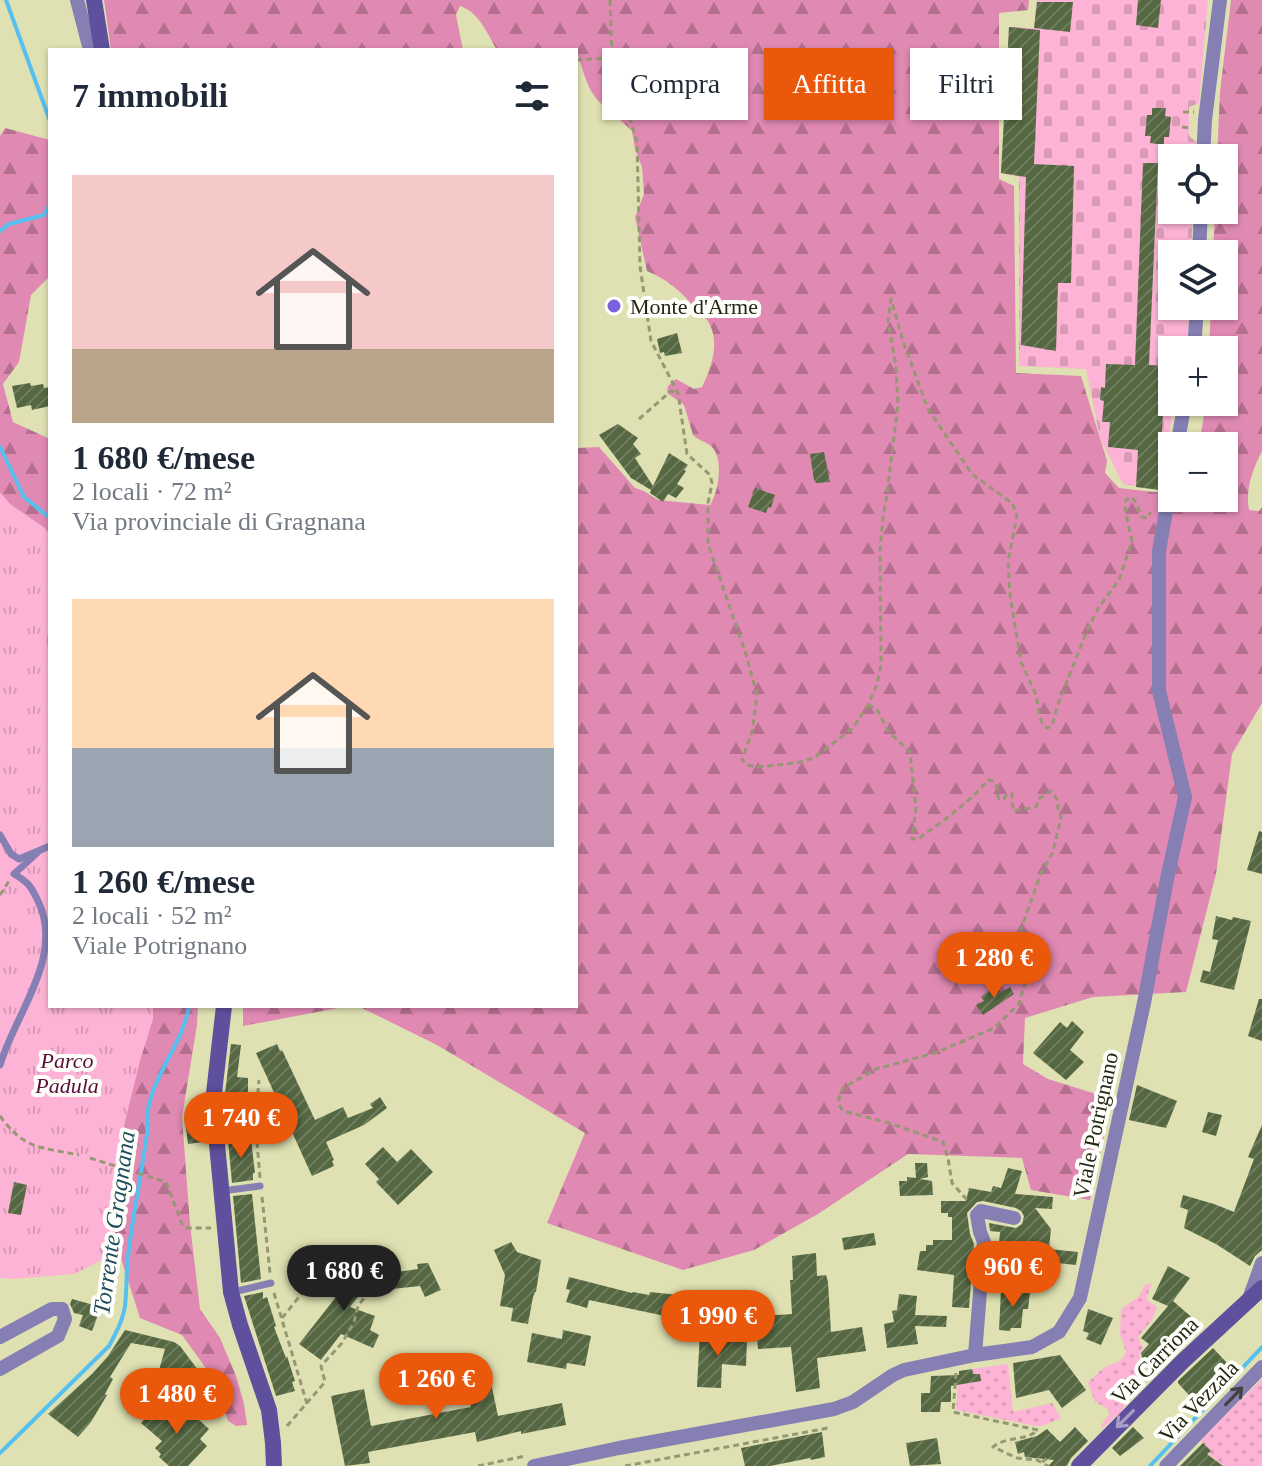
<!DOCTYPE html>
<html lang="it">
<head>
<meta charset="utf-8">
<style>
  :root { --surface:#fff; --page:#f2f2f3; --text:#1f2937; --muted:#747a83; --accent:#ea580c }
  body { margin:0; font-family:Georgia,serif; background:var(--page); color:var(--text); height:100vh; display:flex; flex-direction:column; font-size:30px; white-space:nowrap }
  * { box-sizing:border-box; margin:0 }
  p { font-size:26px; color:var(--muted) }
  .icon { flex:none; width:44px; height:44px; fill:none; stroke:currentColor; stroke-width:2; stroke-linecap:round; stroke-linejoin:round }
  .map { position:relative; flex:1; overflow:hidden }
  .details { position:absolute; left:48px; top:48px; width:530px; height:960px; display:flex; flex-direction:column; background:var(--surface); border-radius:0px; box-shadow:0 2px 6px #0004 }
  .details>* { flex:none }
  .hud { position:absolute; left:602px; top:48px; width:540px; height:72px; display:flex; gap:16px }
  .tools { position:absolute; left:1158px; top:144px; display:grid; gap:16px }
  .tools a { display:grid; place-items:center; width:80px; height:80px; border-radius:0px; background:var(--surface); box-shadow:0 2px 6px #0004; font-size:40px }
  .price { position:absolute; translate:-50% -68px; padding:0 18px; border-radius:28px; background:var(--accent); color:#fff; font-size:26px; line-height:52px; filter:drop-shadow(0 2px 4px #0008) }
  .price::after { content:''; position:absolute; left:50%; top:48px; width:24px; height:18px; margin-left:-12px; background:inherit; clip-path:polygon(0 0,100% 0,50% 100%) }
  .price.current { background:#222; color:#fff }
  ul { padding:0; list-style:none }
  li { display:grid; align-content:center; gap:16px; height:424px; padding:0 24px }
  li span { display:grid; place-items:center; height:248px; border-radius:0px; color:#555 }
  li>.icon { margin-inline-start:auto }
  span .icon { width:144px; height:144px; fill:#fffc; stroke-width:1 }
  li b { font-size:34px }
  h2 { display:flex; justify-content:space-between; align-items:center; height:96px; padding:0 24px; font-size:34px }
  .pill { padding:0 28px; border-radius:0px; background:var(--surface); box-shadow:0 2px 6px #0004; font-size:28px; line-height:72px }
  .pill.current { background:var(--accent); color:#fff }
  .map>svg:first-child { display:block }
</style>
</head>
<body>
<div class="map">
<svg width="1262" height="1466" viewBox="0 0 1262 1466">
  <defs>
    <pattern id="grass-dots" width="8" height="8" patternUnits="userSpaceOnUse" patternTransform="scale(2)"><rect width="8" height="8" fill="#fdb3d5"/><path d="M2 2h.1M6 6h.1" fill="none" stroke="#d99ab6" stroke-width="1.8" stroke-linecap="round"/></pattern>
    <pattern id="forest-firs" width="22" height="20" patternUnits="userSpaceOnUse" patternTransform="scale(2)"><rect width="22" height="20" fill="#e089b3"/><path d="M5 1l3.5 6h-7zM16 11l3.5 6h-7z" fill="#b57090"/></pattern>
    <pattern id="cemetery-stones" width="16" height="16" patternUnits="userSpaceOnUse" patternTransform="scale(2)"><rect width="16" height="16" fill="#fdb3d5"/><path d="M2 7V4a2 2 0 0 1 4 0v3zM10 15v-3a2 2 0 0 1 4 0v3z" fill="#d99ab6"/></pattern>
    <pattern id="park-tufts" width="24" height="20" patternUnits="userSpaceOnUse" patternTransform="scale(2)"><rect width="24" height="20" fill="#fdb3d5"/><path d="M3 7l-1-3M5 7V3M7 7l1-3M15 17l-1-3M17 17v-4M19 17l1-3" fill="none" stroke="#d99ab6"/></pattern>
    <pattern id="building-hatch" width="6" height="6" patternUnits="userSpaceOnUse" patternTransform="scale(2)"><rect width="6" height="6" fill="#556842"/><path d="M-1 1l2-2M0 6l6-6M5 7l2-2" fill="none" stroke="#6f7e60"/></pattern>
  </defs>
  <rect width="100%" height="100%" fill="#dfe1b2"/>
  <g fill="url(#grass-dots)">
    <path d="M1152,1283L1147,1296L1148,1301L1157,1307L1152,1320L1138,1337L1143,1348L1139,1355L1141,1363L1139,1368L1148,1375L1144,1380L1140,1379L1121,1412L1101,1429L1102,1424L1110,1414L1107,1408L1095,1402L1088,1383C1093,1378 1098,1372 1104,1368C1116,1361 1119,1365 1126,1352L1120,1334L1121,1309L1138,1297L1145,1285Z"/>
    <path d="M1008,1364L1013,1412L1052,1403L1061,1418L1042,1426H1035L956,1410L958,1385L974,1382L972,1369Z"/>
    <path d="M1262,1379V1466H1223L1208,1453L1210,1450L1200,1440Z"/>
  </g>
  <g fill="url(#forest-firs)">
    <path d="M104,0H1029L1028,10L999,13V179L1014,186L1016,373L1081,376L1107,461L1105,473L1119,488L1172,494V498H1224V446H1199L1206,402H1224V350H1209L1211,306H1224V254H1213L1215,210H1224V158H1217L1220,92L1231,0H1262V451C1253,469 1245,489 1249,510L1259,511L1262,507V703L1232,754L1216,874L1186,992L1093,997L1025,1018L1023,1064L1048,1079L1112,1099L1090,1200L1031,1190L1022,1158L908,1154L818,1214L754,1250L683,1270L547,1223L585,1133L437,1045L358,1006H576V448L599,447L635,488L644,491L658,500L710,505C719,491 724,458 711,446C706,442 698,440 693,435L684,405L667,393L668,386L676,379L694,389L702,387C712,367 721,340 707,320C702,313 694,308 689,301C676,287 665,279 647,271L635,217L644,194L642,167L635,149L632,131C619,117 601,108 591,91C584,78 581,62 576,50H497C487,33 479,12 460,6L456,15L463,50H111Z"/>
    <path d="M5,128L50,140V276L31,295L19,362L3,384L13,422L50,439V692L0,581V136Z"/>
    <path d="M100,1006H198L197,1025L182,1117L190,1224L200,1309L220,1338L236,1376L244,1404L247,1425L236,1426L228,1421L213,1378L182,1335L140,1318L111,1227Z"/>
    <path d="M243,1006H349L243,1026Z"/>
  </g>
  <path fill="url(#cemetery-stones)" d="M1037,0H1208L1199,103L1189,107V136L1196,142V158H1172V210H1193L1191,254H1172V306H1189L1187,350H1172V402H1174L1161,490L1123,484L1100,438L1086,369L1019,366V177L1001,173L1009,27L1034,28Z"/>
  <path fill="url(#park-tufts)" d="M0,492L10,504L45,528L50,535V615L47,641L50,667V1006H153V1019L140,1061L124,1126L120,1213L102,1260L74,1274L13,1279L0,1278Z"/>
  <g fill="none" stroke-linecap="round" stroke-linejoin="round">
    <g stroke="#56c0ee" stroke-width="4">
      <path d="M6,0L50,121"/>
      <path d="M0,231L9,224L44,215L50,204"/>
      <path d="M0,447L24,497L50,518"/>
      <path d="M0,1453L109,1346C116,1333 123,1320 125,1306C127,1289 126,1273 128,1256C133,1215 141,1175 147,1134C148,1126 147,1117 148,1109C155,1072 183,1043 189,1006"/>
      <path d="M1150,1466L1262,1347"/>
    </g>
  </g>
  <g fill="url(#building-hatch)">
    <path d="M1138,0H1161L1158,28L1136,25Z"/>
    <path d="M1037,2H1073L1070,32L1034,28Z"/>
    <path d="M1009,27L1040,30L1034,164L1074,166L1071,283H1058L1056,351L1021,345L1026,177L1001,173Z"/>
    <path d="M1152,108H1166L1165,116L1171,117L1169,137H1164V145L1150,143L1151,136H1145L1147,115H1152Z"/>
    <path d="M1143,163H1158L1149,365L1172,366V393H1169L1168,414H1163L1160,465L1165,467L1160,490L1136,487L1138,450L1108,447L1110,422H1102L1104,401L1100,400L1101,387L1105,388L1106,364L1135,365Z"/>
    <path d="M677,333L682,353L665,356L664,352L660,353L657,339Z"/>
    <path d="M30,383L31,386L43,384L44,388L50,387V406L32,410L31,405L17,408L12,386Z"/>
    <path d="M618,424L638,438L633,444L641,454L635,458L653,486L669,453L688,465L684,470L686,471L677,484L684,488L676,498L668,494L663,502L650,493L651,490L631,478L599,435Z"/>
    <path d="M824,452L830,482L816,483L814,480L810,454Z"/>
    <path d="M755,488L775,495L771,508L768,507L766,513L748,507Z"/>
    <path d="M1259,831L1262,832V874L1247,870Z"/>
    <path d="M1216,916L1232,920L1233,917L1251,921L1234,990L1200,982L1203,970L1210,972L1218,940L1212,939Z"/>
    <path d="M1010,987L1014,994L983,1015L976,1005L984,1001L981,997L992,988L995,992L999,989L1001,992Z"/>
    <path d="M1259,999H1262V1041L1248,1036Z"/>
    <path d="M1072,1021L1084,1032L1070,1050L1084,1062L1066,1080L1033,1053L1060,1022L1067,1028Z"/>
    <path d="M231,1044L241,1045L237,1077L248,1078V1118L226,1120L224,1102Z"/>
    <path d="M277,1044L280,1051L282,1050L315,1120L343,1107L348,1118L373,1108L370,1104L380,1097L387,1108L364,1125L326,1142L334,1160L332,1161L334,1166L312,1176L256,1053Z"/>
    <path d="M1137,1085L1177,1101L1166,1128L1129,1120Z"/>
    <path d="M1208,1112L1222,1115L1216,1136L1202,1132Z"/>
    <path d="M200,1120L202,1142L188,1144L185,1121Z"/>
    <path d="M1262,1125V1250L1255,1256L1250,1266L1216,1244L1184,1228L1188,1210L1180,1207L1183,1195L1214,1204L1234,1212L1254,1159L1248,1157Z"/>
    <path d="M249,1138V1141L251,1140L255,1173H253V1180L232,1183L228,1140Z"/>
    <path d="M383,1147L397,1162L411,1149L433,1172L398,1205L376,1182L379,1179L365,1164Z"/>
    <path d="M915,1163H927L928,1177L920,1179L932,1181L933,1195L900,1196L899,1181H907V1177L916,1178Z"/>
    <path d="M1008,1168L1022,1171L1015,1194L1053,1197L1052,1209L1035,1208L1051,1229L1049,1249L1078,1252L1076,1265L1028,1260L1027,1267L997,1265L1000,1232L990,1231L989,1223L1016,1228L1022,1224L1024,1216L1021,1211L1016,1208L983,1201L977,1202L967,1213L970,1234L974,1244L969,1308L952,1307L954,1275L917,1270L920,1251H926V1245H933V1240H952V1217H948V1213H941V1201H966L969,1188L991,1192L993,1186L1001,1188Z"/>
    <path d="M14,1182L27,1185L21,1215L8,1213Z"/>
    <path d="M252,1194L261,1279L241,1283L233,1196Z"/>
    <path d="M874,1233L876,1245L844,1250L842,1238Z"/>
    <path d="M511,1242L517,1252L541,1260L536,1292H535L533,1297L528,1324L511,1321L513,1308L500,1306L505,1275L494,1250Z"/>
    <path d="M816,1253L817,1276L826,1275L828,1282L831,1332L862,1327L866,1351L817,1358L820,1388L796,1392L791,1347L758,1349L756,1327L763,1326L762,1316L792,1314L790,1280H793L792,1256Z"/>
    <path d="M358,1255L378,1271L350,1307L375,1316L370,1330L379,1335L373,1348L341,1334L321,1360L299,1344L336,1297L329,1291Z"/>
    <path d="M428,1263L441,1290L425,1297L420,1286L392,1289L390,1273L418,1269L417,1264Z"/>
    <path d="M1168,1266L1190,1278L1173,1301L1203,1327L1154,1375L1144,1366L1141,1353L1149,1344L1141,1338L1168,1306L1152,1299Z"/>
    <path d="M569,1277L632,1293L633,1292L649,1295L650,1292L688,1296L684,1320L589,1300L587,1308L566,1302L570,1290L566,1289Z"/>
    <path d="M1001,1290L1030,1292L1028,1309H1023L1021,1328H1011L1010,1331L999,1330Z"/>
    <path d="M263,1292V1299L267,1297L276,1326L274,1327L286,1358L287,1356L295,1381L292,1382L295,1391L276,1396L244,1296Z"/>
    <path d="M899,1294L917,1296L915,1315L947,1316L946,1327L915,1326L918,1344L887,1348L884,1324L894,1322L892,1311L897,1310Z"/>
    <path d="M72,1299L101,1307L92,1331L79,1326L83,1315L74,1313L70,1304Z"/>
    <path d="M1088,1309L1113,1318L1101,1345L1086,1339L1089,1333L1083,1331Z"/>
    <path d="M125,1330L174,1342L180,1346L210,1386L189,1384L187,1387L177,1380L174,1385L156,1381L165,1349L131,1343L110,1377L113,1379L105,1394L107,1395L91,1422L78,1437L48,1414L92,1374L108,1356Z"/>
    <path d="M563,1330L591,1336L585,1366L567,1363L566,1369L527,1362L532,1333L562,1339Z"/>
    <path d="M700,1332L715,1333V1338L747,1340L746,1366L722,1364L721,1388L697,1387Z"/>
    <path d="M1213,1348L1228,1364L1205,1385V1394L1196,1403L1178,1383V1381Z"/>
    <path d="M1060,1355L1086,1390L1062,1408L1049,1390L1016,1398L1013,1363Z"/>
    <path d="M487,1364L498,1416L562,1403L566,1425L521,1434V1431L477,1442L475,1432L368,1452L370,1463L345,1466L331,1396L364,1389L371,1426L471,1407L463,1369Z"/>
    <path d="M972,1369L973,1374H980L981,1381L951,1386V1402H941L940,1412H921V1393H930L931,1376L959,1375V1371Z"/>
    <path d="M159,1404L176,1419L186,1408L209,1429L200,1439L207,1446L188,1466H169L159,1457L161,1454L155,1448L162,1441L141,1423Z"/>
    <path d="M1075,1427L1088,1441L1071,1458L1067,1466H1048L1054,1460L1025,1457L1024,1452L1018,1454L1015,1442L1037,1436L1047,1429L1060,1442Z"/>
    <path d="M1133,1427L1144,1438L1120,1456L1112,1448Z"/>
    <path d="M822,1432L825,1457L811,1460L810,1458L770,1466H745L741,1448Z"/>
    <path d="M937,1438L941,1464L910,1466L906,1443Z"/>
    <path d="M1203,1443L1211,1451L1207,1454L1223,1466H1180Z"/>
  </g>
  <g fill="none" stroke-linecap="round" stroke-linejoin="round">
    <g stroke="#969874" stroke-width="3" stroke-dasharray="6 4" stroke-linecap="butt">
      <path d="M610,0L612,58L637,142L640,266L651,341L678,393L687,454L710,475L712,483L708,503V544L745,651L757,695L752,732L742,760L747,765L757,767L796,763L814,758L853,728L868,705L877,684L881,665L880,548L883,518L887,494L898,404L896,367L888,321L891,299L903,341L928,409L972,474L1012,503L1017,515L1008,562L1010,595L1021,662L1036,695L1041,721L1047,728L1052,726L1057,707L1088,628L1099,607L1119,580L1132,541L1125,508L1126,500L1131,497L1135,501L1142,517L1147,518L1151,512"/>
      <path d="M576,60L612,58"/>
      <path d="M1183,112H1194"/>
      <path d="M1182,127L1190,128"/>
      <path d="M639,419L671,391L678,393"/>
      <path d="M868,705L876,708L889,732L910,752L916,808L912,839H918C944,820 968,804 988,780L994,781C998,786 996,793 999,799L1003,800L1007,794H1012L1013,811L1036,807L1040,798L1051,791L1058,801V809L1061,817L1053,852L1041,873L1020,932L1027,942L1035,939L1030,965L1019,1004L994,1028L935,1053L876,1069L843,1088L839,1098V1105L843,1111L889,1123L943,1142L948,1158L952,1183L969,1202"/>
      <path d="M0,895L9,881"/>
      <path d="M256,1114L259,1080"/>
      <path d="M0,1116C25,1150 40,1147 79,1155"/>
      <path d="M257,1142L260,1178"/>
      <path d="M90,1158L166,1182L182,1224L186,1228H211"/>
      <path d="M262,1197L270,1273"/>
      <path d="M274,1293L307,1404"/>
      <path d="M282,1318L329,1260"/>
      <path d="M956,1373L953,1412L1038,1430C1027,1441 1006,1436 993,1447L1017,1458L1037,1460L1048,1466"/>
      <path d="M287,1426L325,1382L321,1366L342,1343L354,1322L358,1306L381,1276"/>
      <path d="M1042,1462L1049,1457"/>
      <path d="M478,1466L525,1456"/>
      <path d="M625,1466L828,1428L827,1425"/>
    </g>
    <g stroke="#867fb4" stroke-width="7">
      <path d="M0,835L11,854L19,859L50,846"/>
      <path d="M0,1065C15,1014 65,956 38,901C31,886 28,882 14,874L37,853"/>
      <path d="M222,1191L260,1186"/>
      <path d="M233,1292L271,1283"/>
    </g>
    <g stroke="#867fb4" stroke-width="14">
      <path d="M77,0L90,50"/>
      <path d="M1203,158L1205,120L1220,0"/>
      <path d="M1199,254L1201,210"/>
      <path d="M1194,350L1197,306"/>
      <path d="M1177,446L1185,402"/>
      <path d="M214,1132L255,1127"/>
      <path d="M1250,1296L1262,1263"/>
      <path d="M0,1337L52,1309H62L65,1319L58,1336L0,1369"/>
      <path d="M975,1355L984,1242L980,1232L977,1215L981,1211L1014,1218"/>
      <path d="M534,1466L619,1448L834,1409L853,1402L893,1375L904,1370L975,1355L1032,1347L1059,1332L1080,1298L1144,1003L1167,879L1185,797L1159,691V551L1172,477"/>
      <path d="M1166,1466L1262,1367"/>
    </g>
    <g stroke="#5f509d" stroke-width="16">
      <path d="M94,0L102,50"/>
      <path d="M224,1006L213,1102L231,1292L240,1325L269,1410L273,1443L274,1466"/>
      <path d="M1079,1466L1183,1361L1262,1288"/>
    </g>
  </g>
  <defs><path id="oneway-shaft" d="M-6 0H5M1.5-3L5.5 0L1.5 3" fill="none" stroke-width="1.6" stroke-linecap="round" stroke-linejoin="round" transform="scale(2)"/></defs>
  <use stroke="#424144" href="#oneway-shaft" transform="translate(1234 1396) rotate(-46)"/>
  <use stroke="#a79fc7" href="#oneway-shaft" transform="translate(1125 1419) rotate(135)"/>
  <circle fill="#7d61dc" stroke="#fefffa" stroke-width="3" cx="614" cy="306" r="8"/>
  <g text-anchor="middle" stroke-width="8" stroke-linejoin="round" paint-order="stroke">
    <g font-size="22" fill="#252614" stroke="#fefffa" text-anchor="start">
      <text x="630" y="314">Monte d'Arme</text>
    </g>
    <g font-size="22" font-style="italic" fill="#5a0c3a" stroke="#fefffa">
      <text x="67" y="1068">Parco<tspan x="67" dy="25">Padula</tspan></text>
    </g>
    <g font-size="22" fill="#252614" stroke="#fefffa">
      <text transform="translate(1095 1125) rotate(-78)" y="8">Viale Potrignano</text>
      <text transform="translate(1154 1360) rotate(-45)" y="8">Via Carriona</text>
      <text transform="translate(1198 1401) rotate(-46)" y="8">Via Vezzala</text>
    </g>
    <g font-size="24" font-style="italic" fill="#204c60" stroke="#fefffa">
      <text transform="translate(114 1223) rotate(-82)" y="8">Torrente Gragnana</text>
    </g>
  </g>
</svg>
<div class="tools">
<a><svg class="icon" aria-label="locate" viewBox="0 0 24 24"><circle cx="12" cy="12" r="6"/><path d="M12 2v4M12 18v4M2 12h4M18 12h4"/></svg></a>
<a><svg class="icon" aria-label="layers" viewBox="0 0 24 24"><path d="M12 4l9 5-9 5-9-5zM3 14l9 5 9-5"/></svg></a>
<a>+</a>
<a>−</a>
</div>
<b class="price" style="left:994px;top:1000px">1 280 €</b>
<b class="price" style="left:241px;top:1160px">1 740 €</b>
<b class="price" style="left:1013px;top:1309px">960 €</b>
<b class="price current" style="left:344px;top:1313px">1 680 €</b>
<b class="price" style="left:718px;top:1358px">1 990 €</b>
<b class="price" style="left:436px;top:1421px">1 260 €</b>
<b class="price" style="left:177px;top:1436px">1 480 €</b>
<div class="hud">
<a class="pill">Compra</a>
<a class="pill current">Affitta</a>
<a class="pill">Filtri</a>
</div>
<section class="details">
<h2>7 immobili<svg class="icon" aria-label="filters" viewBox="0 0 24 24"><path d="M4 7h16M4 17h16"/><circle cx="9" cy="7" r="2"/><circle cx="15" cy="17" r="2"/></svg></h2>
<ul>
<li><span style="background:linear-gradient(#f6c9c9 70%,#b9a48a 0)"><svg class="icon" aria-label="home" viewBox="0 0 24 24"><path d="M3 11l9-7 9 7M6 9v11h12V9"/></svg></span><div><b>1 680 €/mese</b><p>2 locali · 72 m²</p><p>Via provinciale di Gragnana</p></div></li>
<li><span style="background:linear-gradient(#ffd9b3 60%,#9aa5b1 0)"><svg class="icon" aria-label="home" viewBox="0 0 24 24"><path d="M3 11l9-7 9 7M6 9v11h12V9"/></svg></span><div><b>1 260 €/mese</b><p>2 locali · 52 m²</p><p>Viale Potrignano</p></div></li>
</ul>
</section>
</div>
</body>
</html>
